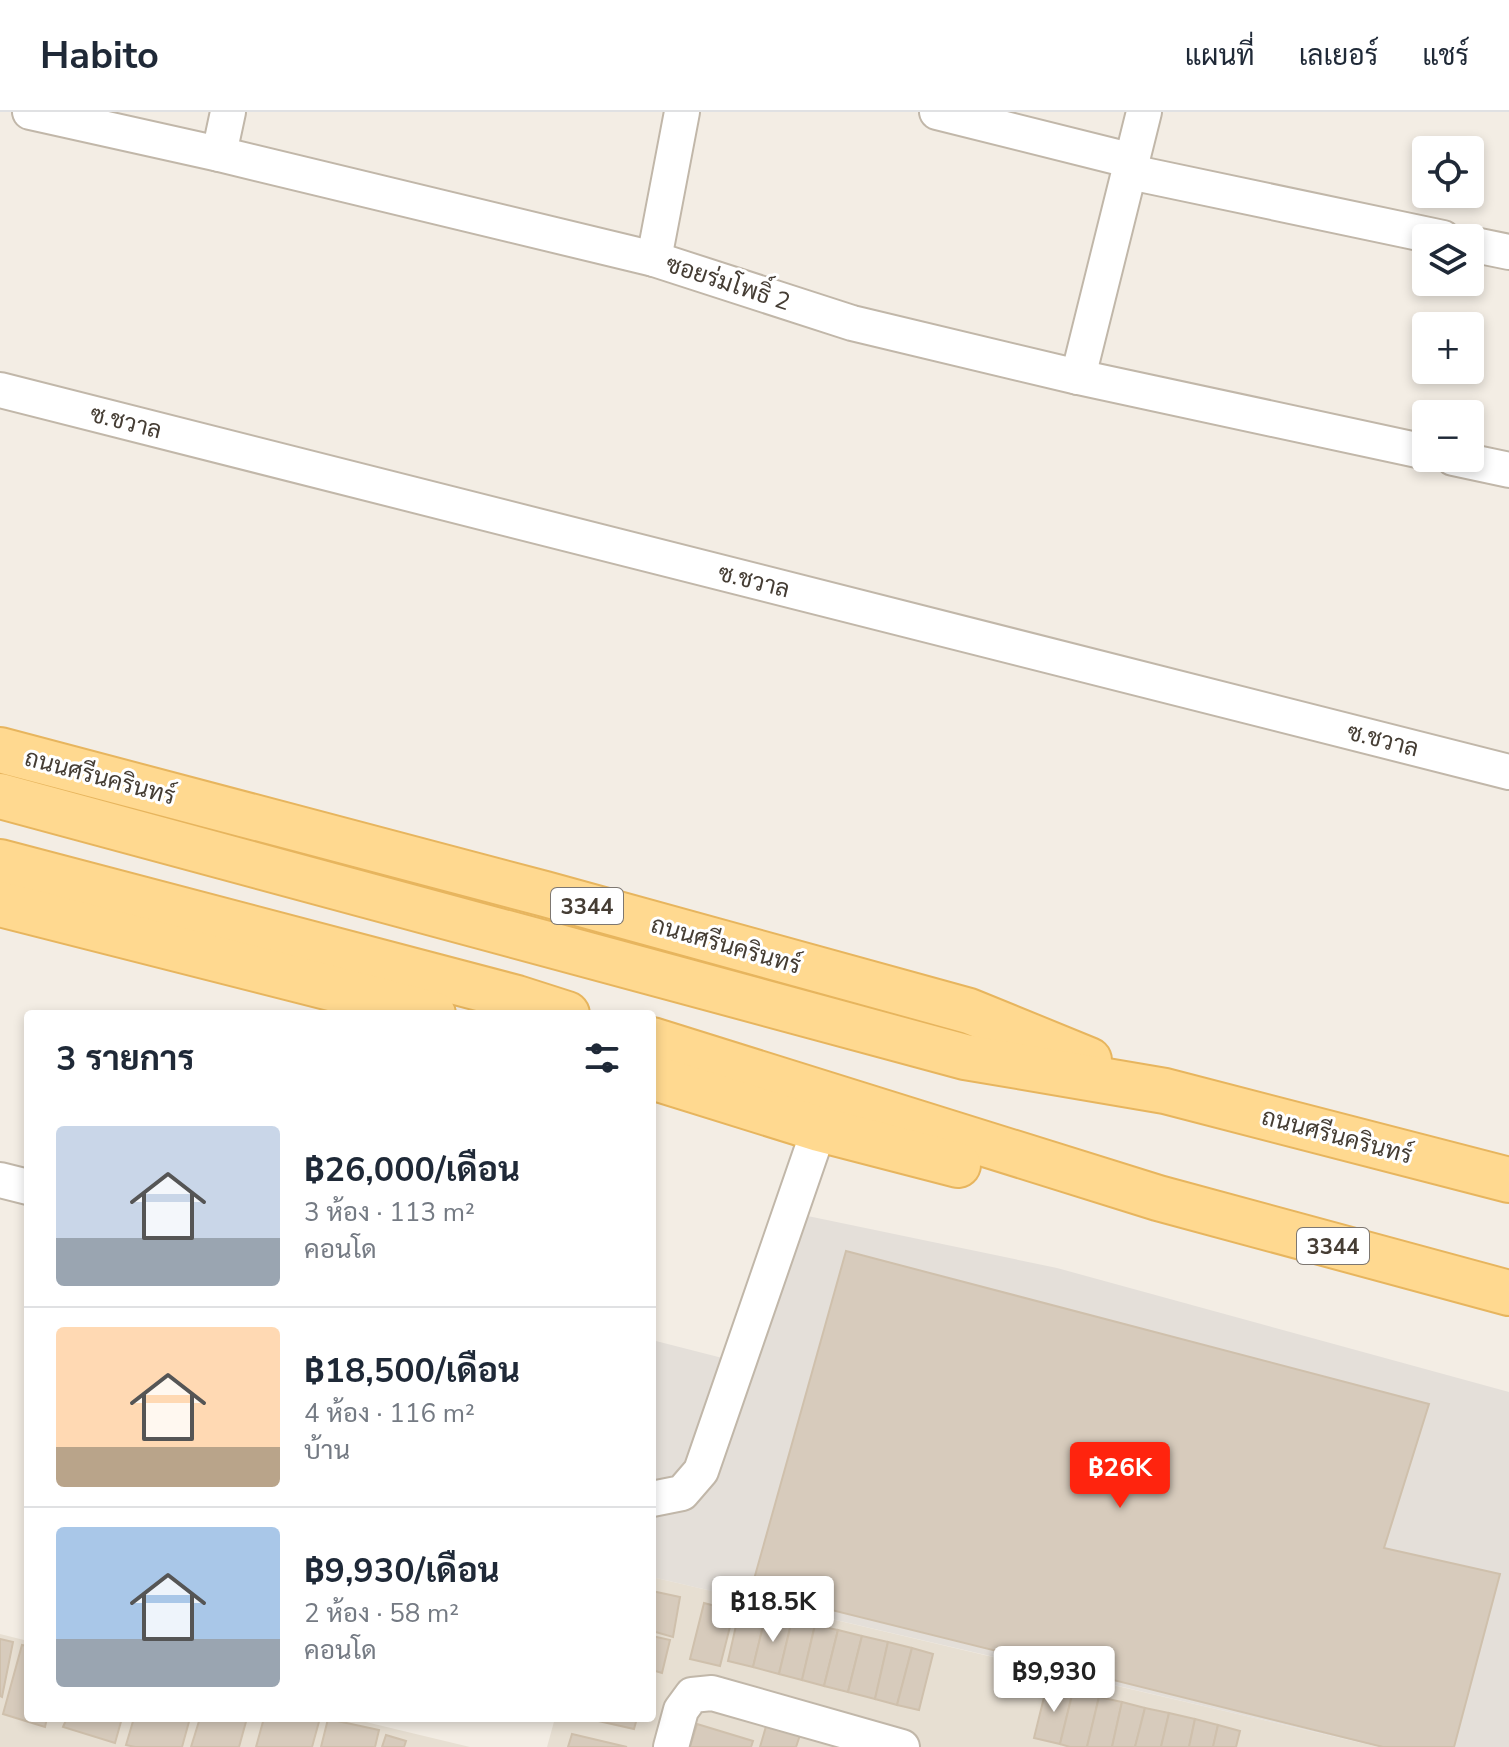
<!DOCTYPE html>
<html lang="th">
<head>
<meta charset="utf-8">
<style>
  :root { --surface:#fff; --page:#f2f2f3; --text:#1f2937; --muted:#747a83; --line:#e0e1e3; --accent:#ff240e }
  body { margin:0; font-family:"Nunito Sans",Sarabun,sans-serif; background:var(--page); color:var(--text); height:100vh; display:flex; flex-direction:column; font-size:30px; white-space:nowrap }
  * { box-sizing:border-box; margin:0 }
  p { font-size:26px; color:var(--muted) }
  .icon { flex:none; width:44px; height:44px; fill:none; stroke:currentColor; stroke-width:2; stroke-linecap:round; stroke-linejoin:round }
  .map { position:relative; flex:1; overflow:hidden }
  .side { position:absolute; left:24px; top:898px; width:632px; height:712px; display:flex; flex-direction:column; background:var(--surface); border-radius:8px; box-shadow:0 4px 12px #0003 }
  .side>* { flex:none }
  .tools { position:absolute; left:1412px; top:24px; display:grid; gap:16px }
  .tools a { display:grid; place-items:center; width:72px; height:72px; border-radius:8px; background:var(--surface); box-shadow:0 4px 12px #0003; font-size:40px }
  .price { position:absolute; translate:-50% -68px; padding:0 18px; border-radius:8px; background:#fff; color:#222; font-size:26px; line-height:52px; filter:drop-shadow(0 2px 4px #0008) }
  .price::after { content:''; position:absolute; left:50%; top:48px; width:24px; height:18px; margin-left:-12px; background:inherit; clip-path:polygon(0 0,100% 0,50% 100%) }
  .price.on { background:var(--accent); color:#fff }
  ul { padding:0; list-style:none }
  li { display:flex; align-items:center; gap:24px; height:200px; padding:0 32px }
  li+li { border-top:2px solid var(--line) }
  li span { display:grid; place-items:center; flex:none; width:224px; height:160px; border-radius:8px; color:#555 }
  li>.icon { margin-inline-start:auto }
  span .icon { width:96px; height:96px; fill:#fffc; stroke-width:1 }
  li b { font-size:34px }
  h2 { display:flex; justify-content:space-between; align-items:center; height:96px; padding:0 32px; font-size:34px }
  header { display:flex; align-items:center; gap:48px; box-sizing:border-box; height:112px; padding:0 40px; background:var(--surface); border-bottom:2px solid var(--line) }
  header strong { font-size:38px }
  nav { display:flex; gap:44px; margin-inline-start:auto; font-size:28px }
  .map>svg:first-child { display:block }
</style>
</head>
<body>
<header>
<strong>Habito</strong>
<nav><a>แผนที่</a><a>เลเยอร์</a><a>แชร์</a></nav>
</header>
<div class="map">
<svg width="1509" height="1635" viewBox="0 0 1509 1635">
  <rect width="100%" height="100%" fill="#f3ede4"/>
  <g fill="#e7dfd2">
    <path d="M652,1465L980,1542L1379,1635H547L555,1606H652Z"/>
    <path d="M0,1522L28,1529V1606H349L470,1635H0Z"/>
  </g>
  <path fill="#e4dfd9" d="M774,1097L1057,1156L1509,1280V1635H1379L652,1465V1228L738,1250Z"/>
  <g fill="#d7cbbc" stroke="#cfc0ac" stroke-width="2">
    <path d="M846,1139L1429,1292L1384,1436L1500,1462L1454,1635H1383L751,1478Z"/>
    <path d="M652,1479L680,1485L673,1525L652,1519Z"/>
    <path d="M704,1491L734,1499L720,1554L690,1547Z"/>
    <path d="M740,1496L766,1502L753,1555L728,1549Z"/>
    <path d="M766,1502L792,1508L779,1562L753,1555Z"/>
    <path d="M792,1508L815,1513L802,1568L779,1562Z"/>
    <path d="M815,1513L838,1518L824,1574L802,1568Z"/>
    <path d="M838,1518L862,1524L848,1580L824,1574Z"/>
    <path d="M652,1524L670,1528L662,1561L652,1558Z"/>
    <path d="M862,1524L888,1530L875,1587L848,1580Z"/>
    <path d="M0,1527L13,1530L2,1585L0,1584Z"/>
    <path d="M888,1530L912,1536L897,1593L875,1587Z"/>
    <path d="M22,1533L28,1534V1606H47L45,1615L3,1602Z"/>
    <path d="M912,1536L933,1542L919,1598L897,1593Z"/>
    <path d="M1047,1573L1073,1579L1060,1632L1034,1626Z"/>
    <path d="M1073,1579L1099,1585L1087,1635H1070L1060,1632Z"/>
    <path d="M1099,1585L1122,1590L1112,1635H1087Z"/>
    <path d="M1122,1590L1145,1596L1135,1635H1112Z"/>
    <path d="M1145,1596L1169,1601L1161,1635H1135Z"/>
    <path d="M1169,1601L1195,1607L1189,1635H1161Z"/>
    <path d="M67,1606H122L115,1631L63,1615Z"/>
    <path d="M134,1606H190L182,1635H135L126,1633Z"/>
    <path d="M200,1606H247L239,1635H191Z"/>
    <path d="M264,1606H320L312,1635H256Z"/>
    <path d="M585,1606H637L634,1617Z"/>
    <path d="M328,1607L379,1618L375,1635H321Z"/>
    <path d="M1195,1607L1218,1613L1213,1635H1189Z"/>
    <path d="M767,1611L802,1617L796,1635H760Z"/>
    <path d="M697,1612L753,1629L751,1635H690Z"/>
    <path d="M1218,1613L1240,1619L1236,1635H1213Z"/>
    <path d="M572,1622L627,1635H568Z"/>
    <path d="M386,1623L406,1629L404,1635H382Z"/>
  </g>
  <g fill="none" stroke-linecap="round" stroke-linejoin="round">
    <defs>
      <g id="minor">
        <path d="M30,0L219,42L654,147L852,211L1078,265L1426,340"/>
        <path d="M937,0L1133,49"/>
        <path d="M219,42L228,0"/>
        <path d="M1130,60L1443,126"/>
        <path d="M1470,132L1509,140"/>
        <path d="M654,147L682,0"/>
        <path d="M1078,265L1144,0"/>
        <path d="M0,278L1509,660"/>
        <path d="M1453,346L1509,358"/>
        <path d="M0,1068L28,1075"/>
        <path d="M652,1387L682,1381L701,1359L819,1017"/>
        <path d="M671,1635L681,1598L692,1583L712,1581L902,1635"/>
      </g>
      <g id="major">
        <path d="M0,638L545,782L969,899L1089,948"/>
        <path d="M0,684L965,945L1165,979L1509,1068"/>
        <path d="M0,750L517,886L567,902"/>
        <path d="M0,792L433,902"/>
        <path d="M652,928L1158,1086L1509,1181"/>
        <path d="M652,965L819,1017L958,1053"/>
      </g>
    </defs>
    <use href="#minor" stroke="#c1b7a9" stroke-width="38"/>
    <use href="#major" stroke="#e7b55e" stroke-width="48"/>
    <use href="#minor" stroke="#fff" stroke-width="34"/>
    <use href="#major" stroke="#ffd990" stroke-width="44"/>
  </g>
  <g text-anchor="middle" stroke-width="6" stroke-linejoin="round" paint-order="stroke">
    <g fill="#fff" stroke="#7d7771" stroke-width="2">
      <rect x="551" y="776" width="72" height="36" rx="6"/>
      <rect x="1297" y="1116" width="72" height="36" rx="6"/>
    </g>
    <g font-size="22" font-weight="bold" fill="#453d34">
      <text x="587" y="802">3344</text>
      <text x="1333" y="1142">3344</text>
    </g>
    <g font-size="24" fill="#453d34" stroke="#fff">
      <text transform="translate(728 171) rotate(18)" y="8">ซอยร่มโพธิ์ 2</text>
      <text transform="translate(126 310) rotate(14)" y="8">ซ.ชวาล</text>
      <text transform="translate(754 469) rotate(14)" y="8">ซ.ชวาล</text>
      <text transform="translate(1383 628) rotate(14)" y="8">ซ.ชวาล</text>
      <text transform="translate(100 665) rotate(15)" y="8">ถนนศรีนครินทร์</text>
      <text transform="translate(726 833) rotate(16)" y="8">ถนนศรีนครินทร์</text>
      <text transform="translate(1337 1024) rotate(15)" y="8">ถนนศรีนครินทร์</text>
    </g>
  </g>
</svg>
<div class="tools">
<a><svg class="icon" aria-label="locate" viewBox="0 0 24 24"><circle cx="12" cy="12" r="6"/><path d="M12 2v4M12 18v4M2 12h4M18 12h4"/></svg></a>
<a><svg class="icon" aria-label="layers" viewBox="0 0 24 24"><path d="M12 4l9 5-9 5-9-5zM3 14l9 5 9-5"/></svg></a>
<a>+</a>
<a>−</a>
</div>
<b class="price on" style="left:1120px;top:1398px">฿26K</b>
<b class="price" style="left:773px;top:1532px">฿18.5K</b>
<b class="price" style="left:1054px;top:1602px">฿9,930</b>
<section class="side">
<h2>3 รายการ<svg class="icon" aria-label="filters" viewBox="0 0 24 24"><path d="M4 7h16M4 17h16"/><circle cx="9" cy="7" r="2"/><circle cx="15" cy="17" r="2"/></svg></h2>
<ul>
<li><span style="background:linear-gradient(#c9d6e8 70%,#9aa5b1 0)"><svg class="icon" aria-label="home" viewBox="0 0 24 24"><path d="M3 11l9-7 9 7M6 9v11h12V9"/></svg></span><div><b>฿26,000/เดือน</b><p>3 ห้อง · 113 m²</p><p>คอนโด</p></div></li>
<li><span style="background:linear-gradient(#ffd9b3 75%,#b9a48a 0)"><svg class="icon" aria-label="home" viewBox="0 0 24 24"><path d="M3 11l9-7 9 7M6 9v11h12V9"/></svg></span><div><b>฿18,500/เดือน</b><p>4 ห้อง · 116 m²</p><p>บ้าน</p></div></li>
<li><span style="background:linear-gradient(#a9c7e8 70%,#9aa5b1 0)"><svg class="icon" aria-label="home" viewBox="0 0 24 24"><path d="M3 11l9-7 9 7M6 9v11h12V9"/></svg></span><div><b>฿9,930/เดือน</b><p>2 ห้อง · 58 m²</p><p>คอนโด</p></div></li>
</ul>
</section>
</div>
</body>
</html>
